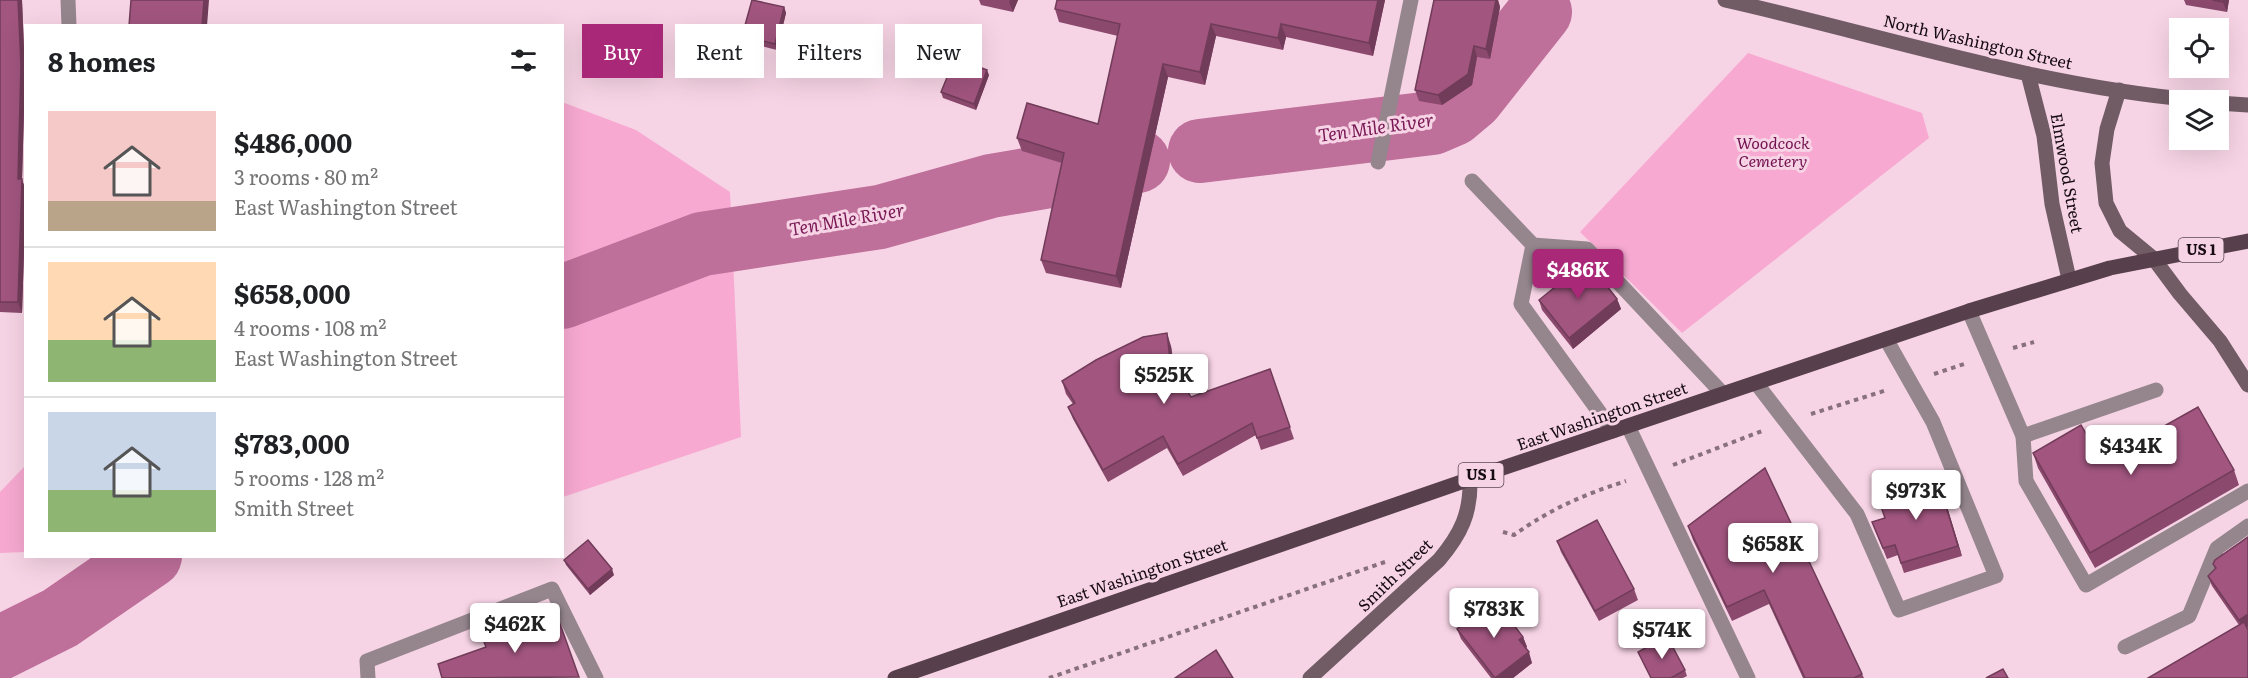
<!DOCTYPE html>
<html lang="en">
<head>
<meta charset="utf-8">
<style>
  :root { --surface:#fff; --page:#f6f6f6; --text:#202124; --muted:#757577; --line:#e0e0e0; --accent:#a92978 }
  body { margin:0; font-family:Literata,serif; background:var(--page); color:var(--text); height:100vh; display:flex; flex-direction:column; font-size:22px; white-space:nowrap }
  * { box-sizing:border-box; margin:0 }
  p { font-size:20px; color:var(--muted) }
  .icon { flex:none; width:33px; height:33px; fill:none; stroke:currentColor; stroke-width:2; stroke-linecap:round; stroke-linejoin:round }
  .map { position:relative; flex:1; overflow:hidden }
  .sheet { position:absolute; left:24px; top:24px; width:540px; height:534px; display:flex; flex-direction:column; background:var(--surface); border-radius:0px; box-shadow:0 6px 24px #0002 }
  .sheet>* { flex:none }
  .banner { position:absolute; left:582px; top:24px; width:570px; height:54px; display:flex; gap:12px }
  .buttons { position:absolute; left:2169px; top:18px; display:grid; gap:12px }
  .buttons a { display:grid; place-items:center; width:60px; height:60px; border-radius:0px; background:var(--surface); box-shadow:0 6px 24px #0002; font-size:30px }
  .price { position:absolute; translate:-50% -51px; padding:0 14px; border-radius:6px; background:#fff; color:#222; font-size:20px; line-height:39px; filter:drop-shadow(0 2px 3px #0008) }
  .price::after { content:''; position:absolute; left:50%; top:36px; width:18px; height:14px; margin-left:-9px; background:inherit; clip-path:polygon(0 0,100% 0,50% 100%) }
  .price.active { background:var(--accent); color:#fff }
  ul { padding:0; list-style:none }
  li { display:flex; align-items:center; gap:18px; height:150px; padding:0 24px }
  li+li { border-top:2px solid var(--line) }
  li span { display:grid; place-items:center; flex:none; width:168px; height:120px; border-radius:0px; color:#555 }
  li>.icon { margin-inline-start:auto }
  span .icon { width:72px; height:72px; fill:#fffc; stroke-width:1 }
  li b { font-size:26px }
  h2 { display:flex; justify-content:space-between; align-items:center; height:72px; padding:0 24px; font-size:26px }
  .tag { padding:0 21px; border-radius:0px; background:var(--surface); box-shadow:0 6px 24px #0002; font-size:21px; line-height:54px }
  .tag.active { background:var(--accent); color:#fff }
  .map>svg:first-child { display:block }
</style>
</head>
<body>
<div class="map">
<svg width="2248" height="678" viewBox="0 0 2248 678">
  <rect width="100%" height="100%" fill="#f7d4e5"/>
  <g fill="#f7a9d1">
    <path d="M1748,53L1922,113L1929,138L1682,333L1580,232Z"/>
    <path d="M562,102L636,130L730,192L741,437L563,497Z"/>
    <path d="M25,466V552L0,553V492Z"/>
  </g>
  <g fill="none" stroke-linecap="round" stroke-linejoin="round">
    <g stroke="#be6f9a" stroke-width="64">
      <path d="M1200,151L1432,123L1453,114L1472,98L1540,12"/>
      <path d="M562,297L702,244L880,217L991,186L1138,161"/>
      <path d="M0,648L60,618L150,556"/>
    </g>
    <g stroke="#88717c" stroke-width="4" stroke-dasharray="4.5 4.5" stroke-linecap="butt">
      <path d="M2013,348L2034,342"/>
      <path d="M1934,374L1964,364"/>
      <path d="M1811,414L1887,390"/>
      <path d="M1673,465L1762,431"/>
      <path d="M1503,532L1514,535C1552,508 1583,495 1626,481"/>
      <path d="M1049,678L1385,562"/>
    </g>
    <g stroke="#95868d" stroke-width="15">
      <path d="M1378,162L1411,0"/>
      <path d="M1472,181L1533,245L1587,249L1723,394"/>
      <path d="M1533,245L1521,304L1613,431"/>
      <path d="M1969,311L2023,436L2026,481L2086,585L2248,491"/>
      <path d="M1756,383L1857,514L1899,610L1996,576L1933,422L1886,339"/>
      <path d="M1628,426L1748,678"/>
      <path d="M2023,436L2156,390"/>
      <path d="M2125,647L2189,616L2217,548L2248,526"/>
      <path d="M368,678L367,661L552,589L596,678"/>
    </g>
    <path stroke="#95868d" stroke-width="15" d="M68,0L69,26"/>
    <g stroke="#715c66" stroke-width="15">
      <path d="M1725,0C1881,35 2035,86 2195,100"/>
      <path d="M2028,74L2044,136L2052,204L2069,279"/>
      <path d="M2119,90L2107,129L2102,163L2106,203L2120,231L2154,259L2180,294L2220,341L2248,385"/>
      <path d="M2218,103L2248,105"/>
      <path d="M1310,678L1439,560C1461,534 1471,513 1470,479"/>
    </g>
    <path stroke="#573f4b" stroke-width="15" d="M895,678L1470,479L1969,311L2110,268L2248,241"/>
  </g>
  <g fill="#8a496d">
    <path d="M0,0H22L25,75L22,180L26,189L22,313L0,312Z"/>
    <path d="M979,0H1018L1013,12L981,5Z"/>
    <path d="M1385,0L1373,56L1286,37L1283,50L1216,36L1205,85L1168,77L1121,288L1046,273L1041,260L1062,163L1022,151L1017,138L1098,124L1118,36L1059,22L1055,9Z"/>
    <path d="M1434,0H1498L1500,7L1490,59L1477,57L1472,85L1442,105L1419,101L1415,90Z"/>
    <path d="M2184,0H2229L2227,12L2186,5Z"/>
    <path d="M784,7L786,13L777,50L744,42L742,36Z"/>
    <path d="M989,75L976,110L943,98L941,92Z"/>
    <path d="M1617,299L1621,309L1573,349L1542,310L1539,300Z"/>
    <path d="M1171,346L1174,367L1191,397L1270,369L1294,439L1261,450L1256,435L1183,476L1167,448L1108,482L1073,419L1068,407L1073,404L1066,394L1062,381Z"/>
    <path d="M2033,453L2102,461L2234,470L2239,485L2095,568L2038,468Z"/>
    <path d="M1941,487L1962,556L1904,573L1898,555L1887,559L1872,522L1885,518Z"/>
    <path d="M1688,526L1862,674L1864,678H1803L1769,604L1732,621L1693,540Z"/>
    <path d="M2248,537V627L2247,628L2239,625L2212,586L2208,576L2215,569L2213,564Z"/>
    <path d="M1557,541L1634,589L1638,600L1599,621L1561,552Z"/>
    <path d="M564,560L614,575L590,595L566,565Z"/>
    <path d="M1457,629L1523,637L1527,647L1525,648L1532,663L1513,678H1491L1461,639Z"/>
    <path d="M1638,652L1685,670L1687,676L1683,678H1651Z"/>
  </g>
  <g fill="#713c59">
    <path d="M18,0H22L25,75L22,180L26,192L22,313L18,302Z"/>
    <path d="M204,0H209L207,26H202Z"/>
    <path d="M1010,0H1018L1013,12L1009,2Z"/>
    <path d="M1378,0H1385L1373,56L1369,43Z"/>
    <path d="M1496,0H1498L1500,7L1490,59L1486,49Z"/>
    <path d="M2223,0H2229L2227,12L2223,2Z"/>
    <path d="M784,7L786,13L777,50L775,44Z"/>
    <path d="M1211,24L1216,36L1205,85L1200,72Z"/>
    <path d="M1281,24L1286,37L1283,50L1278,38Z"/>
    <path d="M1474,46L1477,57L1472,85L1442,105L1438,95Z"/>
    <path d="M1163,64L1168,77L1121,288L1116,276Z"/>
    <path d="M987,70L989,75L976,110L974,104Z"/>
    <path d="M1617,299L1621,309L1573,349L1569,338Z"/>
    <path d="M1167,333L1171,346L1175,373L1170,360Z"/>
    <path d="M1937,477L1941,487L1962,556L1958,546Z"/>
    <path d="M612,569L614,575L590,595L588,589Z"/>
    <path d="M2248,614V627L2243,630L2239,620Z"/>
    <path d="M1523,637L1527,647L1523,651L1519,640Z"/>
    <path d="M1529,652L1532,663L1513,678H1495Z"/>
  </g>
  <g fill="#a1557f" stroke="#713c59" stroke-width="1.5">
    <path d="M0,0H18L21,65L18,179H22L18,302H0Z"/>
    <path d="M131,0H204L202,26H129Z"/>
    <path d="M752,0L784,7L775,44L742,36Z"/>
    <path d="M1057,0H1378L1369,43L1281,24L1278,38L1211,24L1200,72L1163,64L1116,276L1041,260L1064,153L1017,138L1027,103L1098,124L1120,24L1055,9Z"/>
    <path d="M1434,0H1496L1486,49L1474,46L1468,74L1438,95L1415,90Z"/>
    <path d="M2212,0H2223V2Z"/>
    <path d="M955,58L987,70L974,104L941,92Z"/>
    <path d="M1587,261L1617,299L1569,338L1539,300Z"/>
    <path d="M1167,333L1170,360L1191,397L1270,369L1290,427L1257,438L1252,423L1178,464L1163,436L1103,470L1068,407L1075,403L1062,381L1096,360L1143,337Z"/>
    <path d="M2198,407L2234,470L2090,553L2033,453L2081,425L2102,461Z"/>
    <path d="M1765,468L1862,674L1854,678H1805L1764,590L1727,607L1688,526Z"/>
    <path d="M1937,477L1958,546L1901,563L1895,545L1883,548L1872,522L1885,518L1877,495Z"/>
    <path d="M1597,520L1634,589L1595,611L1557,541Z"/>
    <path d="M2248,537V614L2239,620L2208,576L2216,568L2213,564L2215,560Z"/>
    <path d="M588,540L612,569L588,589L564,560Z"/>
    <path d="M1495,600L1523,637L1519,640L1529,652L1495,678L1457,629Z"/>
    <path d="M504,615L511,637L559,621L579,677L442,678L438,664L486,647L477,624Z"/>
    <path d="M2244,622L2248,630V678H2148Z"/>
    <path d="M1667,636L1685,670L1671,678H1651L1638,652Z"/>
    <path d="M1216,650L1233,678H1175Z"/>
    <path d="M2003,669L2008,678H1986Z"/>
  </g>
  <g text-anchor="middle" stroke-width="6" stroke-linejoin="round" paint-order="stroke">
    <g fill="#f7d4e5" stroke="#5a4751" stroke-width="1.5">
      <rect x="2178.5" y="238" width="45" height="24" rx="4.5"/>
      <rect x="1458.5" y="463" width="45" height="24" rx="4.5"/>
    </g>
    <g font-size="15" font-weight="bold" fill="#160b11">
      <text x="2201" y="255">US 1</text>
      <text x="1481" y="480">US 1</text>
    </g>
    <g font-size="16" fill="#160b11" stroke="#f7d4e5">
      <text transform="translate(1978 42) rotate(13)" y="6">North Washington Street</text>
      <text transform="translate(2067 173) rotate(80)" y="6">Elmwood Street</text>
      <text transform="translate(1602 416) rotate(-19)" y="6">East Washington Street</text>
      <text transform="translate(1142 573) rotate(-19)" y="6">East Washington Street</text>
      <text transform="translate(1395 575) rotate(-44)" y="6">Smith Street</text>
    </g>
    <g font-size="16" font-style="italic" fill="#731250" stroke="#f7d4e5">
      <text x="1773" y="149">Woodcock<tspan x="1773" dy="18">Cemetery</tspan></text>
    </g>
    <g font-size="18" font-style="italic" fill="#781854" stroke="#f7d4e5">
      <text transform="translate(1376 128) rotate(-8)" y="6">Ten Mile River</text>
      <text transform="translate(847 220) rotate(-10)" y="6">Ten Mile River</text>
    </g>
  </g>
</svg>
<div class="buttons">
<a><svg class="icon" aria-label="locate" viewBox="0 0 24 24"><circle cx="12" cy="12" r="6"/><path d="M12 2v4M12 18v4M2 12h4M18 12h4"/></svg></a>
<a><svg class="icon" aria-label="layers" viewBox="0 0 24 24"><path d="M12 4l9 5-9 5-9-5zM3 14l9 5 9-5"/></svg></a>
</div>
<b class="price active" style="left:1578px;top:300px">$486K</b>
<b class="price" style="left:1164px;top:405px">$525K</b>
<b class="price" style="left:2131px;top:476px">$434K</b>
<b class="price" style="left:1916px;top:521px">$973K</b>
<b class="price" style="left:1773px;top:574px">$658K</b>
<b class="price" style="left:1494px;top:639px">$783K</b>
<b class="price" style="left:515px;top:654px">$462K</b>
<b class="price" style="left:1662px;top:660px">$574K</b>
<div class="banner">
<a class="tag active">Buy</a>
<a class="tag">Rent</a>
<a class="tag">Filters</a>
<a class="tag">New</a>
</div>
<section class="sheet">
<h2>8 homes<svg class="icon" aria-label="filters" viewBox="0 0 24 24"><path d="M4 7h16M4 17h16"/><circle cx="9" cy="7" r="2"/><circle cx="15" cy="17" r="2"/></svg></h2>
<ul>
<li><span style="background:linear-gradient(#f6c9c9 75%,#b9a48a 0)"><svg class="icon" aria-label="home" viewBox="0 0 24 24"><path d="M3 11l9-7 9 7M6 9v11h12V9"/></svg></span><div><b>$486,000</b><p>3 rooms · 80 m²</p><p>East Washington Street</p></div></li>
<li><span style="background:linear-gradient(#ffd9b3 65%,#8fb573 0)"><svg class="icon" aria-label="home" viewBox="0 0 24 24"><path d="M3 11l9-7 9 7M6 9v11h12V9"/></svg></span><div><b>$658,000</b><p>4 rooms · 108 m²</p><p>East Washington Street</p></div></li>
<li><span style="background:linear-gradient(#c9d6e8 65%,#8fb573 0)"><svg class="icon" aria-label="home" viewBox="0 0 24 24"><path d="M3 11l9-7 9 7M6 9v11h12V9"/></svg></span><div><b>$783,000</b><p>5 rooms · 128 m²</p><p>Smith Street</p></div></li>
</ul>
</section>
</div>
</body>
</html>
